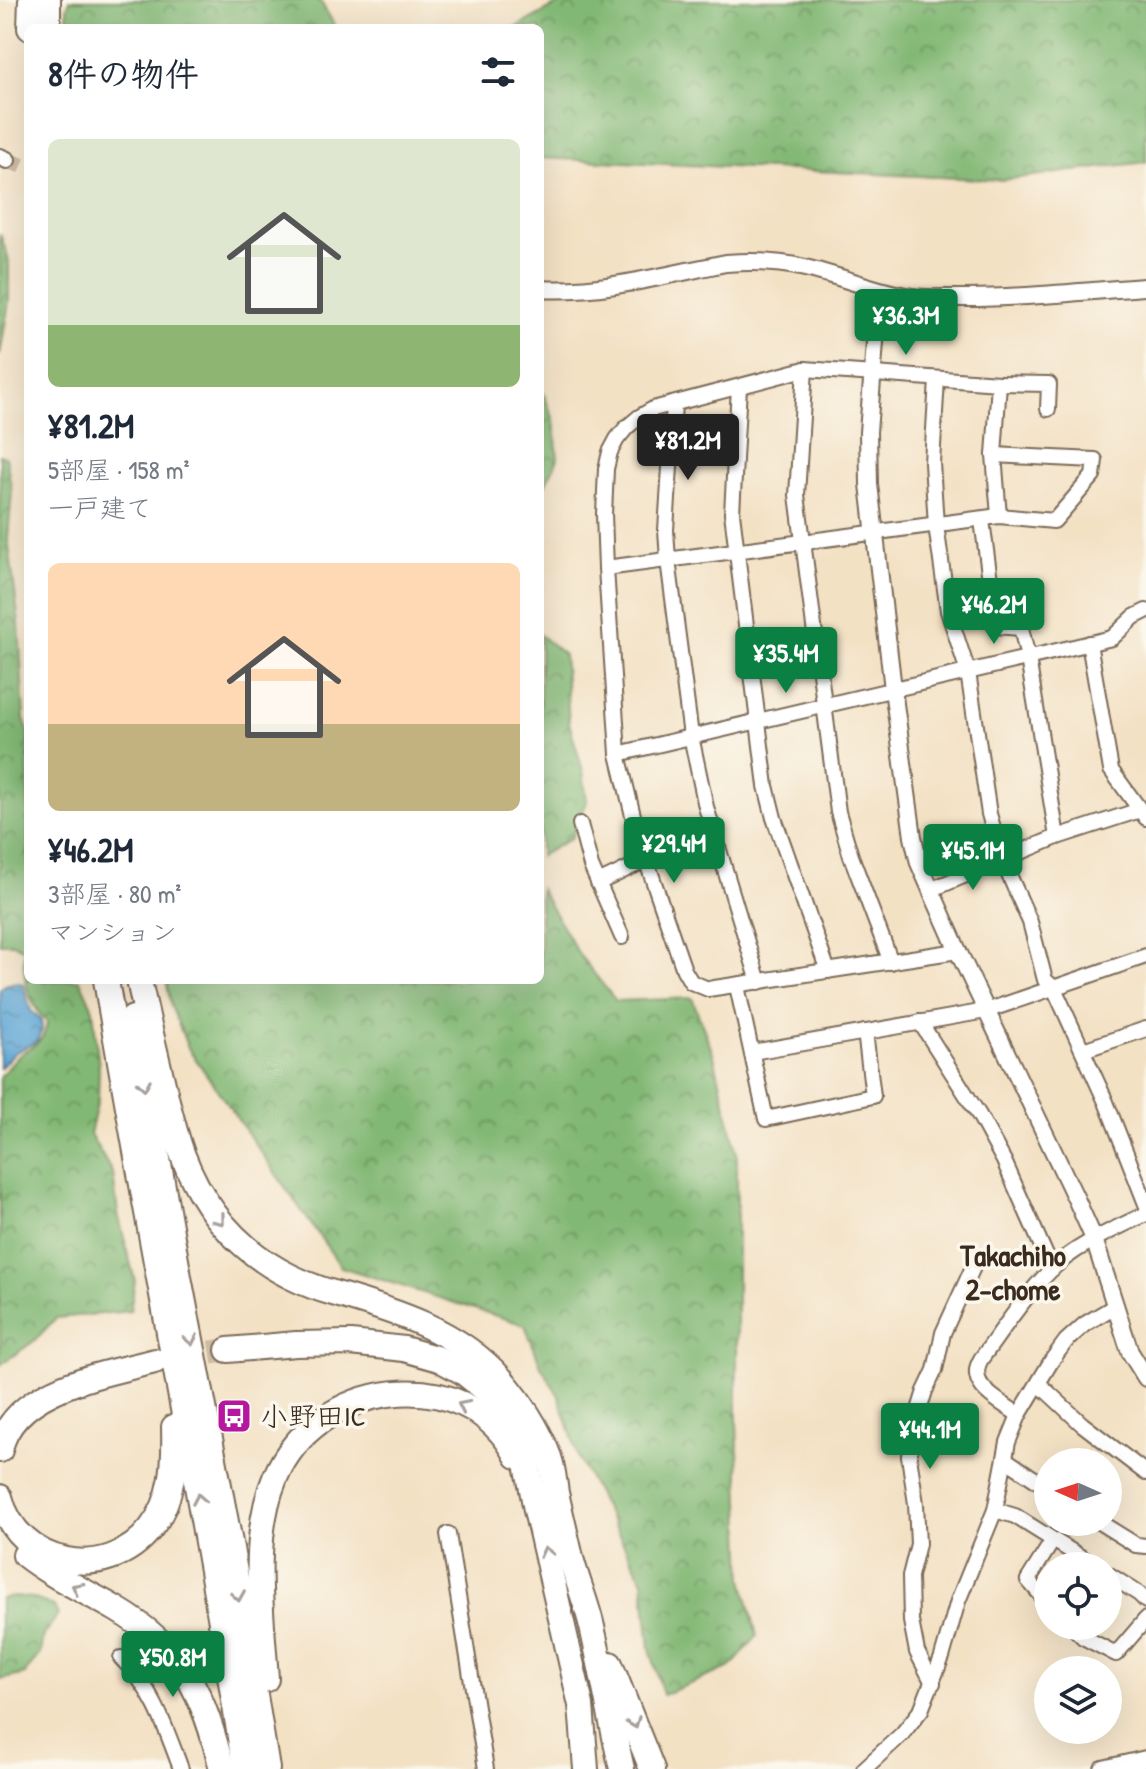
<!DOCTYPE html>
<html lang="ja">
<head>
<meta charset="utf-8">
<style>
  :root { --surface:#fff; --page:#f2f2f3; --text:#1f2937; --muted:#747a83; --accent:#0b8043 }
  body { margin:0; font-family:"Patrick Hand","Klee One",sans-serif; background:var(--page); color:var(--text); height:100vh; display:flex; flex-direction:column; font-size:30px; white-space:nowrap }
  * { box-sizing:border-box; margin:0 }
  p { font-size:26px; color:var(--muted) }
  .icon { flex:none; width:44px; height:44px; fill:none; stroke:currentColor; stroke-width:2; stroke-linecap:round; stroke-linejoin:round }
  .map { position:relative; flex:1; overflow:hidden }
  .drawer { position:absolute; left:24px; top:24px; width:520px; height:960px; display:flex; flex-direction:column; background:var(--surface); border-radius:12px; box-shadow:0 8px 32px #0002 }
  .drawer>* { flex:none }
  .needle { width:52px; rotate:273deg }
  .tools { position:absolute; left:1034px; top:1448px; display:grid; gap:16px }
  .tools a { display:grid; place-items:center; width:88px; height:88px; border-radius:50%; background:var(--surface); box-shadow:0 8px 32px #0002; font-size:40px }
  .price { position:absolute; translate:-50% -68px; padding:0 18px; border-radius:8px; background:var(--accent); color:#fff; font-size:26px; line-height:52px; filter:drop-shadow(0 2px 4px #0008) }
  .price::after { content:''; position:absolute; left:50%; top:48px; width:24px; height:18px; margin-left:-12px; background:inherit; clip-path:polygon(0 0,100% 0,50% 100%) }
  .price.active { background:#222; color:#fff }
  ul { padding:0; list-style:none }
  li { display:grid; align-content:center; gap:16px; height:424px; padding:0 24px }
  li span { display:grid; place-items:center; height:248px; border-radius:12px; color:#555 }
  li>.icon { margin-inline-start:auto }
  span .icon { width:144px; height:144px; fill:#fffc; stroke-width:1 }
  li b { font-size:34px }
  h2 { display:flex; justify-content:space-between; align-items:center; height:96px; padding:0 24px; font-size:34px }
  .map>svg:first-child { display:block }
</style>
</head>
<body>
<div class="map">
<svg width="1146" height="1769" viewBox="0 0 1146 1769">
  <defs>
    <pattern id="forest-crowns" width="20" height="18" patternUnits="userSpaceOnUse" patternTransform="scale(2)"><rect width="20" height="18" fill="#82b874"/><path d="M2 6a3 3 0 1 1 6 0M12 15a3 3 0 1 1 6 0" fill="none" stroke="#6c965f"/></pattern>
    <pattern id="water-ripples" width="26" height="14" patternUnits="userSpaceOnUse" patternTransform="scale(2)"><rect width="26" height="14" fill="#5da5d4"/><path d="M2 4q2-2 4 0t4 0M15 11q2-2 4 0t4 0" fill="none" stroke="#4e87ab"/></pattern>
  </defs>
  <rect width="100%" height="100%" fill="#fbf7ec"/>
  <filter id="ink" filterUnits="userSpaceOnUse"><feTurbulence type="fractalNoise" baseFrequency=".0125" numOctaves="2"/><feDisplacementMap in="SourceGraphic" scale="16" xChannelSelector="R" yChannelSelector="G"/><feConvolveMatrix kernelMatrix="1 2 1 2 8 2 1 2 1" color-interpolation-filters="sRGB"/></filter>
  <filter id="wash" filterUnits="userSpaceOnUse"><feTurbulence type="fractalNoise" baseFrequency=".006" numOctaves="4" result="noise"/><feDisplacementMap in="SourceGraphic" scale="32" xChannelSelector="R" yChannelSelector="G"/><feGaussianBlur stdDeviation="1.8" result="paint"/><feColorMatrix in="noise" values="0 0 0 0 0 0 0 0 0 0 0 0 0 0 0 0 0 1.4 0 .05"/><feComposite in="paint" operator="in"/></filter>
  <g filter="url(#wash)">
    <rect width="100%" height="100%" fill="#f3e1c4"/>
    <g fill="url(#forest-crowns)" stroke="#5e7149" stroke-width="2">
      <path d="M70,0H317L321,2L336,28H68L67,8Z"/>
      <path d="M566,0H1146V162L1001,180L540,158V28H515Z"/>
      <path d="M0,233L9,261V301L0,356Z"/>
      <path d="M540,385L554,420L558,459L540,495Z"/>
      <path d="M0,455L6,457L12,492L8,538L19,622L24,719L28,731V980H80L93,1009L99,1068L98,1099L90,1134L113,1174L118,1214L135,1281L130,1311L56,1318L34,1341L0,1365V1075L3,1074C7,1069 12,1062 17,1057C32,1044 44,1046 47,1022C27,1001 22,977 24,949L13,943H0Z"/>
      <path d="M540,635L564,655L569,723L583,771L587,802L571,838L540,856Z"/>
      <path d="M540,889L578,953L616,1001L692,998L714,1056L737,1153V1422L743,1579L757,1636L731,1667L663,1695L650,1648L643,1581L579,1459L559,1396L541,1366L525,1325L341,1267L188,1048L171,1006L166,980H540Z"/>
      <path d="M14,1596L32,1598L54,1606L58,1615L43,1635L40,1653L25,1674L0,1680V1599Z"/>
    </g>
    <path fill="url(#water-ripples)" stroke="#4c6879" stroke-width="2" d="M16,982L23,984L31,1011L41,1019L42,1030L37,1041L14,1053L0,1068V989L5,985Z"/>
  </g>
  <g filter="url(#ink)">
    <g fill="none" stroke-linecap="round" stroke-linejoin="round">
      <path stroke="#cebca3" stroke-width="16" stroke-dasharray="16 8" stroke-linecap="butt" d="M7,160L28,168"/>
      <path stroke="#cebca3" stroke-width="24" stroke-dasharray="24 12" stroke-linecap="butt" d="M175,1358L228,1350"/>
      <defs>
        <g id="minor">
          <path d="M805,369L797,495L838,812L851,856L891,962"/>
          <path d="M937,379L932,463L936,525L948,611L968,672L989,814L1002,859L1030,922L1045,980L1054,988L1106,1102L1146,1204"/>
          <path d="M999,383L1049,384L1048,409"/>
          <path d="M739,387L732,513L766,786L774,818L828,971"/>
          <path d="M674,404L666,530L668,560L691,736L706,807L759,982"/>
          <path d="M982,520L996,626L1021,628L1028,658L1057,837"/>
          <path d="M606,568L999,516L1054,521L1093,476L1095,460L994,455"/>
          <path d="M1089,643L1111,770L1146,818"/>
          <path d="M618,754L1112,638L1134,617L1146,611"/>
          <path d="M580,824L591,866L622,937"/>
          <path d="M598,883L646,860"/>
          <path d="M930,890L1057,837L1140,810"/>
          <path d="M958,951L708,989L691,982L684,970L638,836L618,754L606,568L604,514L606,469L610,452L617,439L626,428L639,417L653,409L805,369L999,383L994,455L999,516"/>
          <path d="M737,986L766,1119L873,1096L865,1032"/>
          <path d="M920,1022L979,1115L1004,1161L1052,1269"/>
          <path d="M1083,1050L1146,1029"/>
          <path d="M752,1052L986,1011L1146,956"/>
          <path d="M1039,1384L1082,1424L1146,1473"/>
          <path d="M1019,1415C1000,1401 965,1386 981,1359C1003,1329 1024,1297 1050,1271C1074,1246 1115,1229 1146,1214"/>
          <path d="M1005,1459L1048,1488"/>
          <path d="M995,1510L1015,1516L1095,1566"/>
          <path d="M1099,1522L1136,1545L1146,1546"/>
          <path d="M448,1534L486,1769"/>
          <path d="M1108,1574L1139,1594L1146,1601"/>
          <path d="M1048,1603L1028,1580L1053,1540"/>
          <path d="M1072,1626L1083,1637L1116,1654L1146,1619"/>
          <path d="M121,1658C152,1686 167,1731 181,1769"/>
          <path d="M933,1683L917,1652L911,1621L910,1576L918,1544L916,1504L909,1456L914,1426L925,1391L935,1370L943,1333L974,1265"/>
          <path d="M864,1769L902,1734L921,1710L942,1657L958,1601L995,1510L1008,1442L1019,1415L1052,1360L1066,1341L1085,1324L1115,1306"/>
        </g>
        <g id="tertiary">
          <path d="M0,157L7,160"/>
          <path d="M540,289C603,293 664,275 726,263C752,261 780,262 805,268C842,276 875,292 912,297C926,299 941,298 955,298C1020,299 1082,291 1146,287"/>
          <path d="M879,291L868,432L869,484L893,689L913,837L919,863L958,951L1077,1201L1094,1239L1130,1352L1146,1378"/>
          <path d="M1103,1769L1146,1759"/>
        </g>
        <g id="motorway">
          <path d="M30,28L31,0"/>
          <path d="M48,28V0"/>
          <path d="M106,980C150,1243 204,1505 245,1769"/>
          <path d="M139,980C146,1014 154,1047 162,1080C168,1105 174,1132 183,1156C210,1226 261,1272 333,1293C395,1311 458,1330 502,1380C520,1401 537,1427 547,1452C553,1464 554,1480 556,1493C561,1515 566,1536 571,1558C577,1581 587,1604 592,1627C603,1674 611,1722 622,1769"/>
          <path d="M133,1018L179,1277L231,1548L267,1769"/>
          <path d="M228,1350L296,1344L351,1343L404,1349L439,1359L463,1372L493,1396L517,1428L523,1443L536,1510L581,1705L586,1769"/>
          <path d="M0,1450C12,1388 105,1374 155,1361"/>
          <path d="M0,1497C17,1566 107,1585 151,1528C174,1499 175,1463 174,1427"/>
          <path d="M25,1555C53,1577 85,1591 116,1609C184,1649 204,1695 222,1769"/>
          <path d="M610,1664L652,1769"/>
          <path d="M266,1679C262,1617 250,1537 275,1478C315,1381 465,1357 517,1456"/>
        </g>
      </defs>
      <use href="#minor" stroke="#7b6a58" stroke-width="18"/>
      <use href="#tertiary" stroke="#7b6a58" stroke-width="20"/>
      <use href="#motorway" stroke="#7b6a58" stroke-width="28"/>
      <use href="#minor" stroke="#fff" stroke-width="14"/>
      <use href="#tertiary" stroke="#fff" stroke-width="16"/>
      <use href="#motorway" stroke="#fff" stroke-width="24"/>
    </g>
    <defs><path id="oneway-chevron" d="M-2-3.5L2.5 0L-2 3.5" fill="none" stroke-width="1.6" stroke-linecap="round" stroke-linejoin="round" transform="scale(2)"/></defs>
    <g stroke="#a79f9a">
      <use href="#oneway-chevron" transform="translate(144 1085) rotate(80)"/>
      <use href="#oneway-chevron" transform="translate(220 1220) rotate(51)"/>
      <use href="#oneway-chevron" transform="translate(191 1340) rotate(79)"/>
      <use href="#oneway-chevron" transform="translate(463 1406) rotate(-154)"/>
      <use href="#oneway-chevron" transform="translate(199 1499) rotate(-100)"/>
      <use href="#oneway-chevron" transform="translate(546 1552) rotate(-103)"/>
      <use href="#oneway-chevron" transform="translate(77 1588) rotate(-152)"/>
      <use href="#oneway-chevron" transform="translate(238 1596) rotate(81)"/>
      <use href="#oneway-chevron" transform="translate(634 1723) rotate(69)"/>
    </g>
  </g>
  <defs>
    <symbol id="bus-square" viewBox="-11 -11 22 22"><rect x="-9" y="-9" width="18" height="18" rx="4" fill="#b5179e" stroke="#fbf7ec"/><path d="M-5-6H5V4H4V6H2V4H-2V6H-4V4H-5ZM-3.5-4V0h7V-4ZM-3.5 1.2v1.5H-2V1.2ZM2 1.2v1.5H3.5V1.2Z" fill="#fff"/></symbol>
  </defs>
  <g fill-rule="evenodd">
    <use href="#bus-square" x="214" y="1396" width="40" height="40"/>
  </g>
  <g text-anchor="middle" stroke-width="7" stroke-linejoin="round" paint-order="stroke">
    <g font-size="28" fill="#3b2a1e" stroke="#fbf7ec" text-anchor="start">
      <text x="260" y="1426">小野田IC</text>
    </g>
    <g font-size="30" font-weight="bold" fill="#3b2a1e" stroke="#fbf7ec">
      <text x="1013" y="1266">Takachiho<tspan x="1013" dy="34">2-chome</tspan></text>
    </g>
  </g>
</svg>
<div class="tools">
<a><svg class="needle" viewBox="-14 -14 28 28"><path d="M0-13l5 13h-10z" fill="#e53935"/><path d="M0 13l5-13h-10z" fill="#747a83"/></svg></a>
<a><svg class="icon" aria-label="locate" viewBox="0 0 24 24"><circle cx="12" cy="12" r="6"/><path d="M12 2v4M12 18v4M2 12h4M18 12h4"/></svg></a>
<a><svg class="icon" aria-label="layers" viewBox="0 0 24 24"><path d="M12 4l9 5-9 5-9-5zM3 14l9 5 9-5"/></svg></a>
</div>
<b class="price" style="left:906px;top:357px">¥36.3M</b>
<b class="price active" style="left:688px;top:482px">¥81.2M</b>
<b class="price" style="left:994px;top:646px">¥46.2M</b>
<b class="price" style="left:786px;top:695px">¥35.4M</b>
<b class="price" style="left:674px;top:885px">¥29.4M</b>
<b class="price" style="left:973px;top:892px">¥45.1M</b>
<b class="price" style="left:930px;top:1471px">¥44.1M</b>
<b class="price" style="left:173px;top:1699px">¥50.8M</b>
<section class="drawer">
<h2>8件の物件<svg class="icon" aria-label="filters" viewBox="0 0 24 24"><path d="M4 7h16M4 17h16"/><circle cx="9" cy="7" r="2"/><circle cx="15" cy="17" r="2"/></svg></h2>
<ul>
<li><span style="background:linear-gradient(#dfe7d0 75%,#8fb573 0)"><svg class="icon" aria-label="home" viewBox="0 0 24 24"><path d="M3 11l9-7 9 7M6 9v11h12V9"/></svg></span><div><b>¥81.2M</b><p>5部屋 · 158 m²</p><p>一戸建て</p></div></li>
<li><span style="background:linear-gradient(#ffd9b3 65%,#c2b280 0)"><svg class="icon" aria-label="home" viewBox="0 0 24 24"><path d="M3 11l9-7 9 7M6 9v11h12V9"/></svg></span><div><b>¥46.2M</b><p>3部屋 · 80 m²</p><p>マンション</p></div></li>
</ul>
</section>
</div>
</body>
</html>
